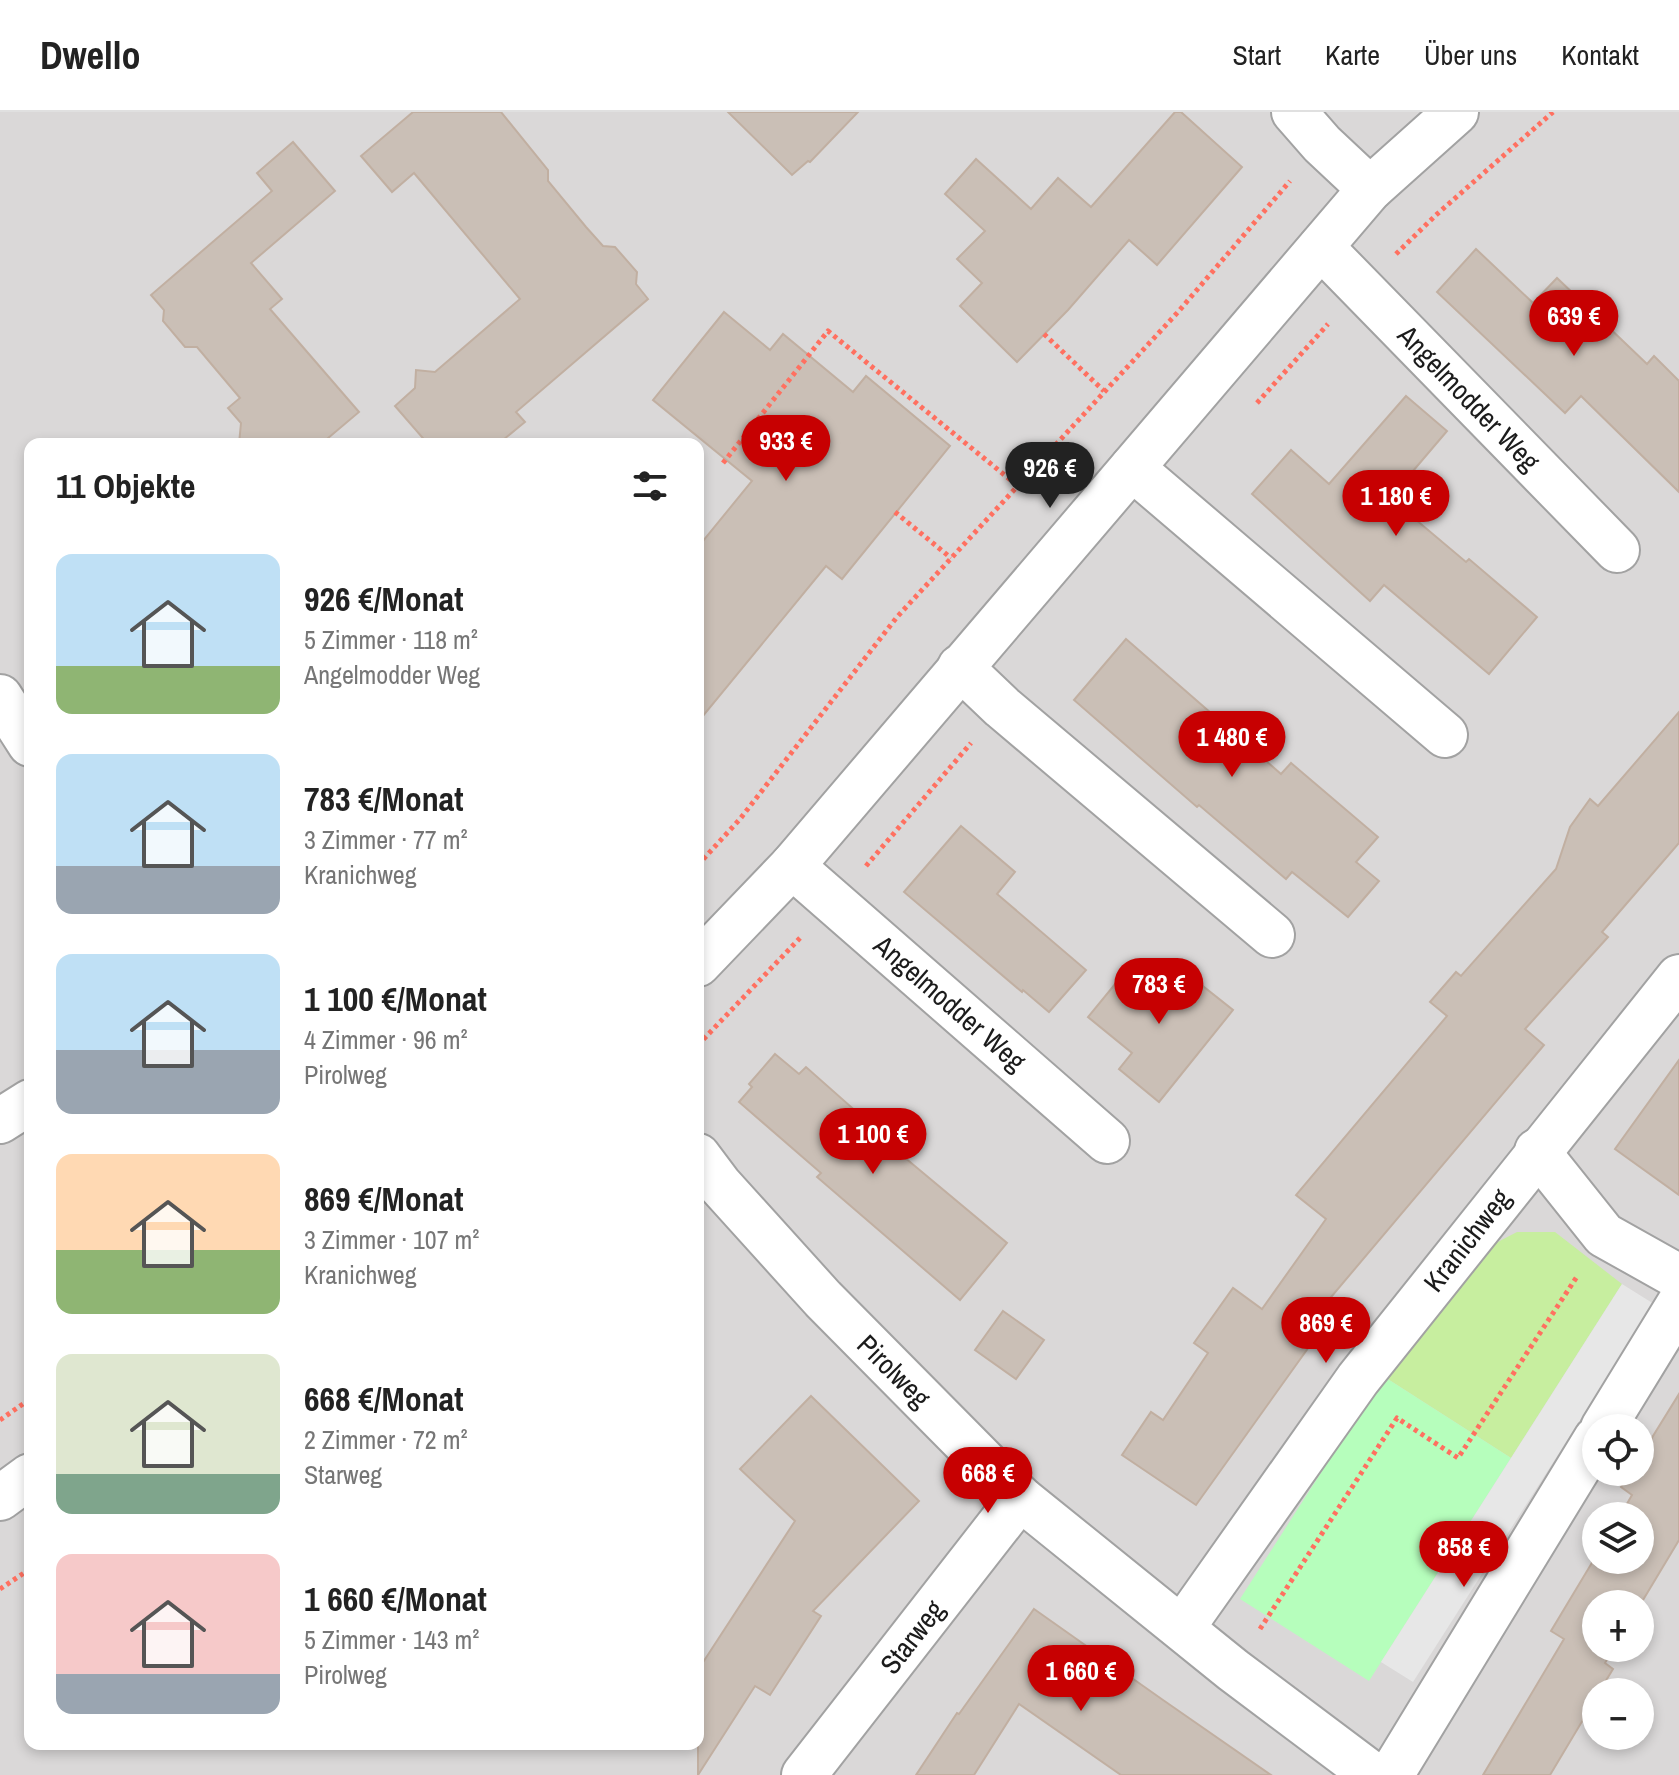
<!DOCTYPE html>
<html lang="de">
<head>
<meta charset="utf-8">
<style>
  :root { --surface:#fff; --page:#f2f2f2; --text:#222; --muted:#767676; --line:#e0e0e0; --accent:#c70001 }
  body { margin:0; font-family:"Archivo Narrow",sans-serif; background:var(--page); color:var(--text); height:100vh; display:flex; flex-direction:column; font-size:30px; white-space:nowrap }
  * { box-sizing:border-box; margin:0 }
  p { font-size:26px; color:var(--muted) }
  .icon { flex:none; width:44px; height:44px; fill:none; stroke:currentColor; stroke-width:2; stroke-linecap:round; stroke-linejoin:round }
  .map { position:relative; flex:1; overflow:hidden }
  .panel { position:absolute; left:24px; top:326px; width:680px; height:1312px; display:flex; flex-direction:column; background:var(--surface); border-radius:16px; box-shadow:0 4px 12px #0003 }
  .panel>* { flex:none }
  .buttons { position:absolute; left:1582px; top:1302px; display:grid; gap:16px }
  .buttons a { display:grid; place-items:center; width:72px; height:72px; border-radius:50%; background:var(--surface); box-shadow:0 4px 12px #0003; font-size:40px }
  .price { position:absolute; translate:-50% -68px; padding:0 18px; border-radius:28px; background:var(--accent); color:#fff; font-size:26px; line-height:52px; filter:drop-shadow(0 2px 4px #0008) }
  .price::after { content:''; position:absolute; left:50%; top:48px; width:24px; height:18px; margin-left:-12px; background:inherit; clip-path:polygon(0 0,100% 0,50% 100%) }
  .price.on { background:#222; color:#fff }
  ul { padding:0; list-style:none }
  li { display:flex; align-items:center; gap:24px; height:200px; padding:0 32px }
  li span { display:grid; place-items:center; flex:none; width:224px; height:160px; border-radius:16px; color:#555 }
  li>.icon { margin-inline-start:auto }
  span .icon { width:96px; height:96px; fill:#fffc; stroke-width:1 }
  li b { font-size:34px }
  h2 { display:flex; justify-content:space-between; align-items:center; height:96px; padding:0 32px; font-size:34px }
  header { display:flex; align-items:center; gap:48px; box-sizing:border-box; height:112px; padding:0 40px; background:var(--surface); border-bottom:2px solid var(--line) }
  header strong { font-size:38px }
  nav { display:flex; gap:44px; margin-inline-start:auto; font-size:28px }
  .map>svg:first-child { display:block }
</style>
</head>
<body>
<header>
<strong>Dwello</strong>
<nav><a>Start</a><a>Karte</a><a>Über uns</a><a>Kontakt</a></nav>
</header>
<div class="map">
<svg width="1679" height="1663" viewBox="0 0 1679 1663">
  <rect width="100%" height="100%" fill="#eee9e0"/>
  <path fill="#dad8d8" fill-rule="evenodd" d="M0,0H1679V1663H0ZM30,332H698V1632H30ZM1596,1316H1640V1360H1596ZM1596,1404H1640V1448H1596ZM1596,1492H1640V1536H1596ZM1596,1580H1640V1624H1596Z"/>
  <path fill="#c7ee9f" d="M1517,1120H1555L1622,1172L1511,1346L1383,1264L1488,1135Z"/>
  <path fill="#b6febc" d="M1383,1264L1511,1346L1369,1569L1240,1487Z"/>
  <path fill="#e7e7e7" d="M1622,1172L1654,1192L1413,1570L1381,1550Z"/>
  <g fill="#cabfb6" stroke="#c1afa1" stroke-width="2">
    <path d="M413,0H501L548,58V69L586,115L603,134L615,135L637,160L636,172L648,187L516,300L525,310L498,332H428L395,294L415,276L416,258L435,260L520,187L414,61L392,80L361,44Z"/>
    <path d="M728,0H858L810,50L808,49L792,63Z"/>
    <path d="M1175,0H1181L1242,55L1157,153L1129,128L1068,198L1017,250L960,194L982,171L957,147L985,119L945,82L976,47L1031,97L1058,66L1091,95Z"/>
    <path d="M293,30L335,79L251,151L282,187L270,197L359,300L321,332H239L241,311L228,296L240,286L197,235H185L163,209L164,198L151,183L272,79L257,61Z"/>
    <path d="M1476,137L1533,191L1557,166L1647,252L1654,244L1679,269V380L1581,284L1565,301L1437,180Z"/>
    <path d="M724,200L770,238L783,222L853,280L866,264L950,334L842,467L826,454L698,610V435L752,369L653,288Z"/>
    <path d="M1406,284L1447,319L1390,386L1466,450L1469,447L1537,505L1489,562L1384,473L1370,489L1252,382L1291,338L1329,372Z"/>
    <path d="M1126,527L1281,662L1291,651L1378,725L1356,750L1379,769L1348,805L1292,760L1286,767L1199,693L1197,695L1074,588Z"/>
    <path d="M1679,600V731L1602,820L1608,825L1525,917L1544,933L1326,1191L1336,1197L1196,1393L1122,1343L1151,1300L1163,1308L1208,1241L1194,1231L1233,1176L1262,1197L1326,1107L1296,1083L1447,904L1430,890L1456,860L1461,864L1556,757L1570,715L1590,687L1598,694Z"/>
    <path d="M961,714L1015,760L997,782L1086,858L1049,900L1023,878L1022,880L904,780Z"/>
    <path d="M1134,849L1170,879L1185,860L1233,898L1159,990L1119,957L1132,941L1088,905Z"/>
    <path d="M775,942L799,962L806,955L894,1033L892,1035L1007,1131L960,1188L817,1065L821,1061L739,990L752,975L749,972Z"/>
    <path d="M1679,948V1083L1615,1037Z"/>
    <path d="M1003,1199L1044,1228L1016,1267L975,1238Z"/>
    <path d="M1679,1282V1428L1640,1493L1596,1492V1536H1614L1605,1551L1613,1557L1599,1580H1596V1586L1550,1663H1483L1564,1527L1551,1519L1596,1444V1448H1640V1404H1620L1632,1383L1621,1375L1631,1360H1640V1345Z"/>
    <path d="M811,1284L919,1389L813,1499L821,1504L770,1583L755,1574L698,1663V1558L795,1409L740,1357Z"/>
    <path d="M1034,1497L1163,1588L1271,1663H1121L1019,1592L974,1663H916L957,1601L959,1602Z"/>
  </g>
  <g fill="none" stroke-linecap="round" stroke-linejoin="round">
    <defs>
      <g id="minor">
        <path d="M1294,0L1322,32L1370,77"/>
        <path d="M1321,135L1617,438"/>
        <path d="M1132,356L1445,623"/>
        <path d="M960,555L1002,595L1272,823"/>
        <path d="M0,585L30,632"/>
        <path d="M792,754L1107,1029"/>
        <path d="M698,852L792,754L1370,77L1456,0"/>
        <path d="M0,1009L30,990"/>
        <path d="M1537,1039L1604,1123L1679,1165"/>
        <path d="M698,1044L719,1072L823,1187L1020,1386L1233,1558L1373,1663"/>
        <path d="M1603,1316L1679,1192"/>
        <path d="M0,1386L30,1364"/>
        <path d="M1182,1516L1358,1267L1679,865"/>
        <path d="M804,1663L1020,1386"/>
        <path d="M1391,1663L1596,1327"/>
      </g>
    </defs>
    <use href="#minor" stroke="#a2a2a2" stroke-width="48"/>
    <g stroke="#ff7060" stroke-width="5" stroke-dasharray="4 4" stroke-linecap="butt">
      <path d="M1396,142L1436,103L1553,0"/>
      <path d="M1044,222L1104,279"/>
      <path d="M1257,291L1328,212"/>
      <path d="M723,351L828,219L1018,374"/>
      <path d="M895,400L951,446"/>
      <path d="M698,753L740,707L897,505L1178,200L1290,69"/>
      <path d="M866,754L971,631"/>
      <path d="M698,933L800,826"/>
      <path d="M0,1308L30,1287"/>
      <path d="M0,1477L30,1457"/>
      <path d="M1260,1517L1397,1306L1458,1346L1578,1163"/>
    </g>
    <use href="#minor" stroke="#fff" stroke-width="44"/>
  </g>
  <g text-anchor="middle" stroke-width="6" stroke-linejoin="round" paint-order="stroke">
    <g font-size="28" fill="#1b1b1b" stroke="#fff">
      <text transform="translate(1469 286) rotate(46)" y="10">Angelmodder Weg</text>
      <text transform="translate(950 891) rotate(41)" y="10">Angelmodder Weg</text>
      <text transform="translate(1467 1128) rotate(-52)" y="10">Kranichweg</text>
      <text transform="translate(894 1259) rotate(45)" y="10">Pirolweg</text>
      <text transform="translate(912 1525) rotate(-52)" y="10">Starweg</text>
    </g>
  </g>
</svg>
<div class="buttons">
<a><svg class="icon" aria-label="locate" viewBox="0 0 24 24"><circle cx="12" cy="12" r="6"/><path d="M12 2v4M12 18v4M2 12h4M18 12h4"/></svg></a>
<a><svg class="icon" aria-label="layers" viewBox="0 0 24 24"><path d="M12 4l9 5-9 5-9-5zM3 14l9 5 9-5"/></svg></a>
<a>+</a>
<a>−</a>
</div>
<b class="price" style="left:1574px;top:246px">639 €</b>
<b class="price" style="left:786px;top:371px">933 €</b>
<b class="price on" style="left:1050px;top:398px">926 €</b>
<b class="price" style="left:1396px;top:426px">1 180 €</b>
<b class="price" style="left:1232px;top:667px">1 480 €</b>
<b class="price" style="left:1159px;top:914px">783 €</b>
<b class="price" style="left:873px;top:1064px">1 100 €</b>
<b class="price" style="left:1326px;top:1253px">869 €</b>
<b class="price" style="left:988px;top:1403px">668 €</b>
<b class="price" style="left:1464px;top:1477px">858 €</b>
<b class="price" style="left:1081px;top:1601px">1 660 €</b>
<section class="panel">
<h2>11 Objekte<svg class="icon" aria-label="filters" viewBox="0 0 24 24"><path d="M4 7h16M4 17h16"/><circle cx="9" cy="7" r="2"/><circle cx="15" cy="17" r="2"/></svg></h2>
<ul>
<li><span style="background:linear-gradient(#bfe0f5 70%,#8fb573 0)"><svg class="icon" aria-label="home" viewBox="0 0 24 24"><path d="M3 11l9-7 9 7M6 9v11h12V9"/></svg></span><div><b>926 €/Monat</b><p>5 Zimmer · 118 m²</p><p>Angelmodder Weg</p></div></li>
<li><span style="background:linear-gradient(#bfe0f5 70%,#9aa5b1 0)"><svg class="icon" aria-label="home" viewBox="0 0 24 24"><path d="M3 11l9-7 9 7M6 9v11h12V9"/></svg></span><div><b>783 €/Monat</b><p>3 Zimmer · 77 m²</p><p>Kranichweg</p></div></li>
<li><span style="background:linear-gradient(#bfe0f5 60%,#9aa5b1 0)"><svg class="icon" aria-label="home" viewBox="0 0 24 24"><path d="M3 11l9-7 9 7M6 9v11h12V9"/></svg></span><div><b>1 100 €/Monat</b><p>4 Zimmer · 96 m²</p><p>Pirolweg</p></div></li>
<li><span style="background:linear-gradient(#ffd9b3 60%,#8fb573 0)"><svg class="icon" aria-label="home" viewBox="0 0 24 24"><path d="M3 11l9-7 9 7M6 9v11h12V9"/></svg></span><div><b>869 €/Monat</b><p>3 Zimmer · 107 m²</p><p>Kranichweg</p></div></li>
<li><span style="background:linear-gradient(#dfe7d0 75%,#7fa58c 0)"><svg class="icon" aria-label="home" viewBox="0 0 24 24"><path d="M3 11l9-7 9 7M6 9v11h12V9"/></svg></span><div><b>668 €/Monat</b><p>2 Zimmer · 72 m²</p><p>Starweg</p></div></li>
<li><span style="background:linear-gradient(#f6c9c9 75%,#9aa5b1 0)"><svg class="icon" aria-label="home" viewBox="0 0 24 24"><path d="M3 11l9-7 9 7M6 9v11h12V9"/></svg></span><div><b>1 660 €/Monat</b><p>5 Zimmer · 143 m²</p><p>Pirolweg</p></div></li>
</ul>
</section>
</div>
</body>
</html>
